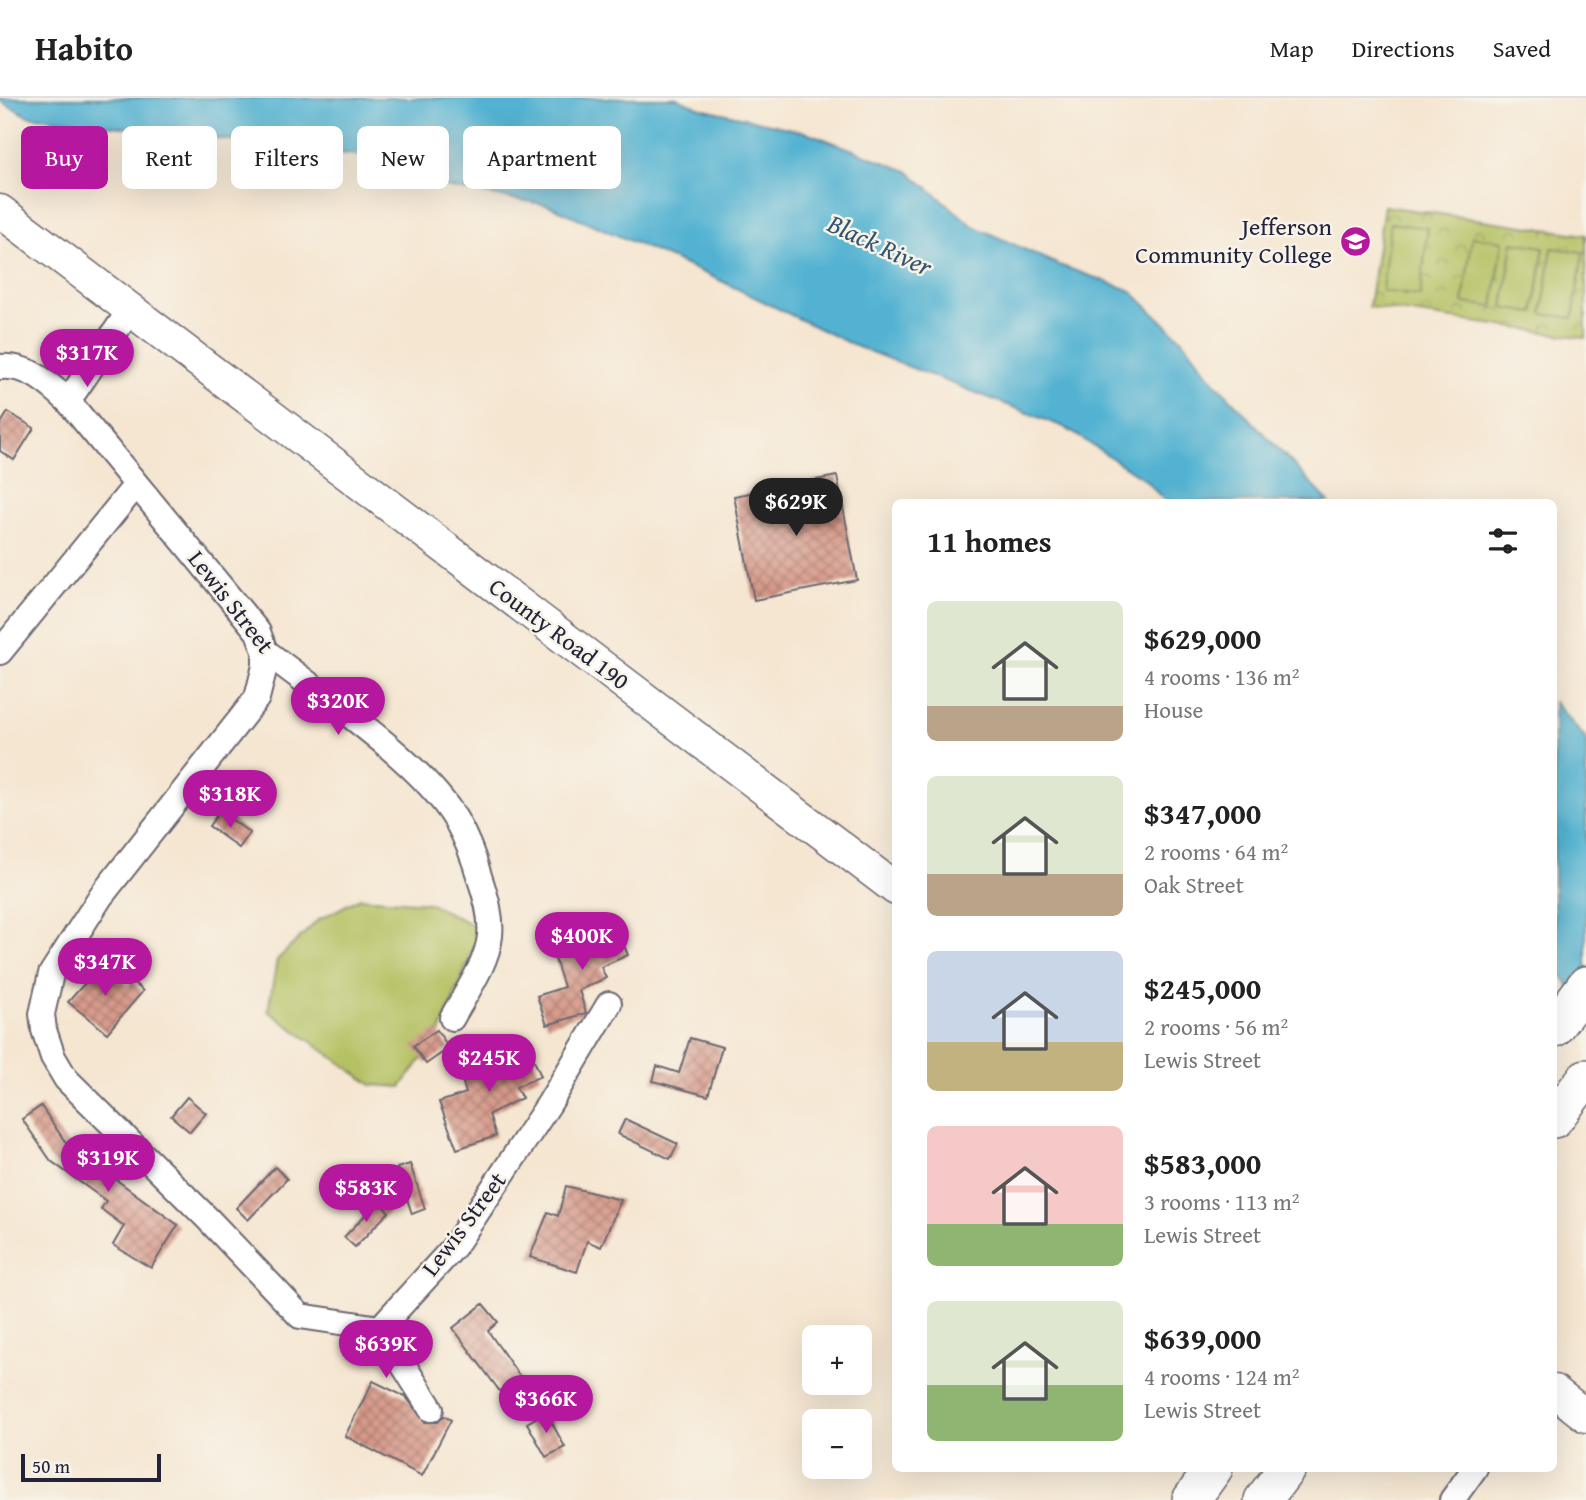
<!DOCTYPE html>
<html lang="en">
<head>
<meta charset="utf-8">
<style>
  :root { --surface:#fff; --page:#f6f6f6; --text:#222; --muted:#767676; --line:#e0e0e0; --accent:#b5179e }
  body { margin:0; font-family:"Gentium Book Plus",serif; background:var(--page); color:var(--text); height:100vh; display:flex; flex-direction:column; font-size:26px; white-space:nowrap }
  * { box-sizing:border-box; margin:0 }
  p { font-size:23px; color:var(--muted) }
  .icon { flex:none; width:38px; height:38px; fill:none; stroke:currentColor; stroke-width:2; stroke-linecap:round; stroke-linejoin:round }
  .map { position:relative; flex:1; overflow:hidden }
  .drawer { position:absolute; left:892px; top:401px; width:665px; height:973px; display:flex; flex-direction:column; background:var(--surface); border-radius:10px; box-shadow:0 7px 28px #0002 }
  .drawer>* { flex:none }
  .top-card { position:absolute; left:21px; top:28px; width:665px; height:63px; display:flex; gap:14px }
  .fabs { position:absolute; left:802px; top:1227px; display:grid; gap:14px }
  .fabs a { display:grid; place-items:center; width:70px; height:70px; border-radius:10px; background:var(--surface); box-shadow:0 7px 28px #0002; font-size:35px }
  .scale { position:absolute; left:21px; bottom:18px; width:140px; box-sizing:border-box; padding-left:7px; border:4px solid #22223b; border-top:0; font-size:19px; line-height:24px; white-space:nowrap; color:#22223b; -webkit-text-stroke:5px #f7f3e8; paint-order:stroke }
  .price { position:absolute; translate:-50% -60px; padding:0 16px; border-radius:24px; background:var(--accent); color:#fff; font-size:23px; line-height:46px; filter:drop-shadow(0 2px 4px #0008) }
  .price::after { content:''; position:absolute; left:50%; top:42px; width:21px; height:16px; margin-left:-10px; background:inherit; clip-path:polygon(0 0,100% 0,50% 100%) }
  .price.on { background:#222; color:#fff }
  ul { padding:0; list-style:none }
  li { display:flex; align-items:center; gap:21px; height:175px; padding:0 35px }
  li span { display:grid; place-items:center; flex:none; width:196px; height:140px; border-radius:10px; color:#555 }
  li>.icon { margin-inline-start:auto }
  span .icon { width:84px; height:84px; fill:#fffc; stroke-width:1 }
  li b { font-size:30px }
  h2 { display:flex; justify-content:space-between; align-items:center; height:84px; padding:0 35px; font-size:30px }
  .pill { padding:0 24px; border-radius:10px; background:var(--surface); box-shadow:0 7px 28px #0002; font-size:24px; line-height:63px }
  .pill.on { background:var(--accent); color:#fff }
  header { display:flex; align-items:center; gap:42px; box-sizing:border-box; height:98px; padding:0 35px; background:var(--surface); border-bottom:2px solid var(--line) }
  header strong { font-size:33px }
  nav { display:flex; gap:38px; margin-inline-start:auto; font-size:24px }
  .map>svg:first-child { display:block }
</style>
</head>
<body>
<header>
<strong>Habito</strong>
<nav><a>Map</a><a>Directions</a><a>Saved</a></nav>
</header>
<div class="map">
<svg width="1586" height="1402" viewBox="0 0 1586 1402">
  <defs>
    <pattern id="park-crowns" width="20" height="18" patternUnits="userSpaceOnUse" patternTransform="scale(1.75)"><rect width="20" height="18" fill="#b5c163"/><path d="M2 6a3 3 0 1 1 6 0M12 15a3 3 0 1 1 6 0" fill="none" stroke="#939c53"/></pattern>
    <pattern id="building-cross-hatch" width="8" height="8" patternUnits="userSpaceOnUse" patternTransform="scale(1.75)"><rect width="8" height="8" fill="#d69989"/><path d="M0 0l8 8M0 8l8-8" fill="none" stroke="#ad7c71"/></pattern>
  </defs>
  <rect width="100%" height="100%" fill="#f7f3e8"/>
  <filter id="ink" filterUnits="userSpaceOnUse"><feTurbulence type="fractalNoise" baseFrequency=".0143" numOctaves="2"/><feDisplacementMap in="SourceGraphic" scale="14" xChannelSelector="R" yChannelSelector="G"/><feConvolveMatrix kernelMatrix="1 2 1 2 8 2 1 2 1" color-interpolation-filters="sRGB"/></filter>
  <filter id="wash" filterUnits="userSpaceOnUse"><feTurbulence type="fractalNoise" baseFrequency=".00686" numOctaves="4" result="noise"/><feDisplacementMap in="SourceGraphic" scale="28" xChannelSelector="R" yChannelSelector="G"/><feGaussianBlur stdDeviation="1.57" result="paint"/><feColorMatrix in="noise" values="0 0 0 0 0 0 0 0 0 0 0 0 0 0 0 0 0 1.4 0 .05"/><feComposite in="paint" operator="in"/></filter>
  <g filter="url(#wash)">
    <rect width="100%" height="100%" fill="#f5e6d1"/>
    <path fill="url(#park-crowns)" stroke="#6c724f" stroke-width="2" d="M1384,108L1586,137V240L1369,209Z"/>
    <g fill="#b5c163" stroke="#6c724f" stroke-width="2">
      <path d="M1390,125L1428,130L1420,198L1382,193Z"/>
      <path d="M1472,139L1503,143L1493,209L1463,205Z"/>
      <path d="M1513,144L1544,149L1534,215L1503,210Z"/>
      <path d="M1552,150L1583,154L1573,220L1542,216Z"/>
      <path d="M360,800L429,805L481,831L439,937L401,989L372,987L268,913L277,862L318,822Z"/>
    </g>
    <g fill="#52b2d1" stroke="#3a6a86" stroke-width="2">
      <path d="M0,0H677L701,10L809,35L908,73L973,128L1059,167L1130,192L1185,245L1212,281L1329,404H1166L1144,381L1064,329L853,247L713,179L548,107L439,88L356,57L28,18L0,3Z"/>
      <path d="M1554,604L1586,641V913L1554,865Z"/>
    </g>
    <g id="blocks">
      <g fill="url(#building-cross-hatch)">
        <path d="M8,314L34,330L14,362L0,353V327Z"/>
        <path d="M837,378L857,482L754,502L734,398Z"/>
        <path d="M220,713L250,735L239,750L209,728Z"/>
        <path d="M614,823L628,857L601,869L606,880L579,892L586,915L547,927L537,898L564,889L554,858L578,850L574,840Z"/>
        <path d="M103,865L128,888L132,883L143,893L107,935L68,904Z"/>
        <path d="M437,932L449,950L426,966L413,948Z"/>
        <path d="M524,940L541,978L516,989L522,1000L489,1016L496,1038L457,1051L439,1004L466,995L461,979L493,968L487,957Z"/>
        <path d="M690,940L722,949L708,998L653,983L657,968L679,975Z"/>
        <path d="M187,999L206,1015L190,1034L171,1018Z"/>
        <path d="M41,1008L66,1045L178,1127L151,1170L113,1147L124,1128L101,1111L106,1103L51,1063L22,1021Z"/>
        <path d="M625,1021L678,1046L670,1061L618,1036Z"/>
        <path d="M410,1066L425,1111L412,1116L397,1070Z"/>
        <path d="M275,1069L287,1081L248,1122L236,1110Z"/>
        <path d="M566,1088L621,1102L601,1149L587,1143L577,1174L530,1159L548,1114L558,1118Z"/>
        <path d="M378,1104L389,1114L355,1149L344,1139Z"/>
        <path d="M483,1206L498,1224L488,1233L527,1289L507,1303L453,1230Z"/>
        <path d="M373,1283L406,1299L425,1324H438L444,1318L451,1322L422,1378L345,1338Z"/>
        <path d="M546,1314L565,1349L546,1359L527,1325Z"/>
      </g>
    </g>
  </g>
  <g filter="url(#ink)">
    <use href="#blocks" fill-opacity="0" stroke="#6c6770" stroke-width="2"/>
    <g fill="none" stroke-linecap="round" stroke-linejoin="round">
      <defs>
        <g id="minor">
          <path d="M0,269C28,266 49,286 68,303L258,534L265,553C320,596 422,664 456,722C467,741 474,760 480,781C486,799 492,819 490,838C487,866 465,896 452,920"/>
          <path d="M68,303L130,212"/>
          <path d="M265,553V568L257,600L101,798L51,876L42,916L44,932L53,959L66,981L208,1121L300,1218L380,1230L454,1149L549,1006L609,906"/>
          <path d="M0,554L136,387"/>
          <path d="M380,1230L431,1311"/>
          <path d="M1452,1402L1475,1370"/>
        </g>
        <g id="major">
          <path d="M0,113L896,791"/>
          <path d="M1554,1293L1586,1318"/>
        </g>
        <g id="highway">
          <path d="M1554,930L1586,887"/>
          <path d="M1554,1021L1586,980"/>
          <path d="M1191,1402L1214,1370"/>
          <path d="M1263,1402L1287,1370"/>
        </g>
      </defs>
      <use href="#minor" stroke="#6c6770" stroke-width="28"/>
      <use href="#major" stroke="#6c6770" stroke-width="35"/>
      <use href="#highway" stroke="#6c6770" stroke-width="40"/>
      <use href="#minor" stroke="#fff" stroke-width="24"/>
      <use href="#major" stroke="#fff" stroke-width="32"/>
      <use href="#highway" stroke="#fff" stroke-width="37"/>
    </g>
  </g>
  <defs>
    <symbol id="university-disc" viewBox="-11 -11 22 22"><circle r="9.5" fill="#b5179e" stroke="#f7f3e8"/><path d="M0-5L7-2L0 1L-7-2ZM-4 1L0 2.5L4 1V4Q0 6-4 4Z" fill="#fff"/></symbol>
  </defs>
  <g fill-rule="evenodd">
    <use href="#university-disc" x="1338" y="126" width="35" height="35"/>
  </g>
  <g text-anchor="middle" stroke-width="5" stroke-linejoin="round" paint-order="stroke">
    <g font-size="24" fill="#22223b" stroke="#f7f3e8" text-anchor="end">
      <text x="1332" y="137">Jefferson<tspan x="1332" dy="28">Community College</tspan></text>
    </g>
    <g font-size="24" fill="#22223b" stroke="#f7f3e8">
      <text transform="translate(231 504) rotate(52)" y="8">Lewis Street</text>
      <text transform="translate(559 536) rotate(37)" y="8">County Road 190</text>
      <text transform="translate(464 1126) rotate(-53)" y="8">Lewis Street</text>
    </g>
    <g font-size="26" font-style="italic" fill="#335470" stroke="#f7f3e8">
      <text transform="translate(880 147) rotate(25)" y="9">Black River</text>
    </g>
  </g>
</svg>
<div class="fabs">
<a>+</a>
<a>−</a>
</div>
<div class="scale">50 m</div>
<b class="price" style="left:87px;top:291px">$317K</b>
<b class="price on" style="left:796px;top:440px">$629K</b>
<b class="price" style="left:338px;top:639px">$320K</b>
<b class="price" style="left:230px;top:732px">$318K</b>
<b class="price" style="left:582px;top:874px">$400K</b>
<b class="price" style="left:105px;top:900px">$347K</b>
<b class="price" style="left:489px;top:996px">$245K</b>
<b class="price" style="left:108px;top:1096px">$319K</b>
<b class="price" style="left:366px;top:1126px">$583K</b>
<b class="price" style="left:386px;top:1282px">$639K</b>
<b class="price" style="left:546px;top:1337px">$366K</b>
<div class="top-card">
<a class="pill on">Buy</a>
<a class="pill">Rent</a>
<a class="pill">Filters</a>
<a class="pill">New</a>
<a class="pill">Apartment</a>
</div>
<section class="drawer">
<h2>11 homes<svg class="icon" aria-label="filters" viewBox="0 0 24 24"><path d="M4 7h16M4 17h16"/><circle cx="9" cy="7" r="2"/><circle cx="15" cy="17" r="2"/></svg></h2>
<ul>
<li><span style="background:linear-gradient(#dfe7d0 75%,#b9a48a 0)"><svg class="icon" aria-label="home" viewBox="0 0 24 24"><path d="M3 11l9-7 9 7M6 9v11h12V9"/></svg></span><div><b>$629,000</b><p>4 rooms · 136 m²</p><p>House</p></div></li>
<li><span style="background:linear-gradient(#dfe7d0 70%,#b9a48a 0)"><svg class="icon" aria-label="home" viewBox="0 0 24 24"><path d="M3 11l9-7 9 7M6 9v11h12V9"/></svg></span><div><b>$347,000</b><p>2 rooms · 64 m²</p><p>Oak Street</p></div></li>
<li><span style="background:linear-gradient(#c9d6e8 65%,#c2b280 0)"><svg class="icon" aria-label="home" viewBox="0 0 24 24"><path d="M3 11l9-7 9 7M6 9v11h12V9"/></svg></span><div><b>$245,000</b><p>2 rooms · 56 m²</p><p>Lewis Street</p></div></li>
<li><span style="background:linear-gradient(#f6c9c9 70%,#8fb573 0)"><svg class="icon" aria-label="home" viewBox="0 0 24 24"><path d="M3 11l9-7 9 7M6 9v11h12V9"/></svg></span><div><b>$583,000</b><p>3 rooms · 113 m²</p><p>Lewis Street</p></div></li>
<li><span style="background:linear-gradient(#dfe7d0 60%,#8fb573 0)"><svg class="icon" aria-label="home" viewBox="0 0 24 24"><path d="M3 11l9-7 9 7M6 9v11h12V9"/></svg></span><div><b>$639,000</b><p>4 rooms · 124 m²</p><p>Lewis Street</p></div></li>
</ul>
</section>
</div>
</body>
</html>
